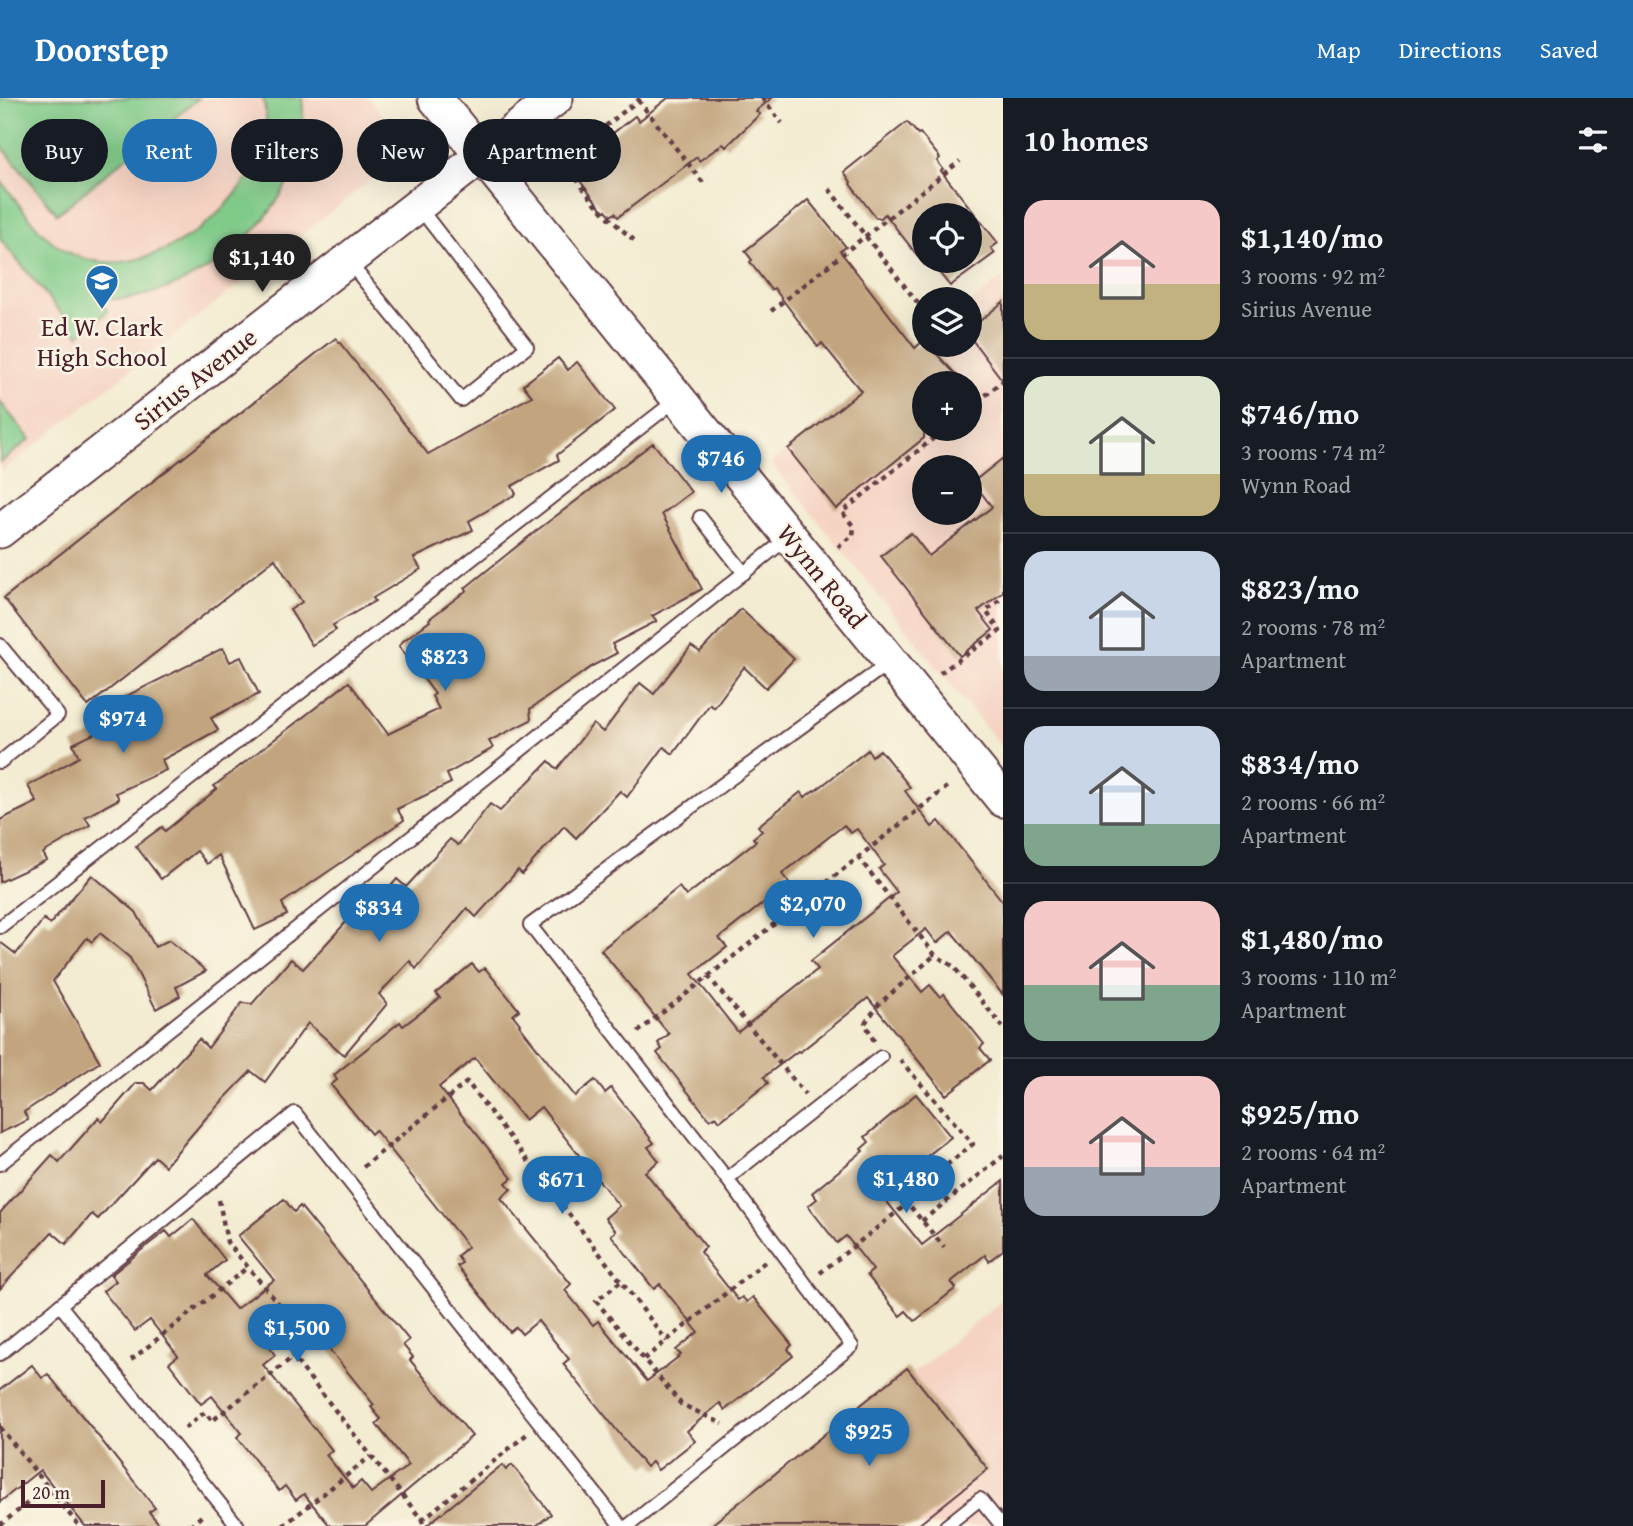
<!DOCTYPE html>
<html lang="en">
<head>
<meta charset="utf-8">
<style>
  :root { --surface:#171b24; --page:#242831; --text:#f1f3f6; --muted:#9ea1a6; --line:#363941; --accent:#1f6fb2 }
  body { margin:0; font-family:"Gentium Book Plus",serif; background:var(--page); color:var(--text); height:100vh; display:flex; flex-direction:column; font-size:26px; white-space:nowrap }
  * { box-sizing:border-box; margin:0 }
  p { font-size:23px; color:var(--muted) }
  .icon { flex:none; width:38px; height:38px; fill:none; stroke:currentColor; stroke-width:2; stroke-linecap:round; stroke-linejoin:round }
  .map { position:relative; flex:1; overflow:hidden }
  .details { display:flex; flex-direction:column; background:var(--surface); width:630px }
  .details>* { flex:none }
  .guide { position:absolute; left:21px; top:21px; width:665px; height:63px; display:flex; gap:14px }
  .buttons { position:absolute; left:912px; top:105px; display:grid; gap:14px }
  .buttons a { display:grid; place-items:center; width:70px; height:70px; border-radius:50%; background:var(--surface); box-shadow:0 7px 28px #0002; font-size:35px }
  .scale { position:absolute; left:21px; bottom:18px; width:84px; box-sizing:border-box; padding-left:7px; border:4px solid #4a1f2b; border-top:0; font-size:19px; line-height:24px; white-space:nowrap; color:#4a1f2b; -webkit-text-stroke:5px #fcf5e5; paint-order:stroke }
  .price { position:absolute; translate:-50% -60px; padding:0 16px; border-radius:24px; background:var(--accent); color:#fff; font-size:23px; line-height:46px; filter:drop-shadow(0 2px 4px #0008) }
  .price::after { content:''; position:absolute; left:50%; top:42px; width:21px; height:16px; margin-left:-10px; background:inherit; clip-path:polygon(0 0,100% 0,50% 100%) }
  .price.active { background:#222; color:#fff }
  ul { padding:0; list-style:none }
  li { display:flex; align-items:center; gap:21px; height:175px; padding:0 21px }
  li+li { border-top:2px solid var(--line) }
  li span { display:grid; place-items:center; flex:none; width:196px; height:140px; border-radius:21px; color:#555 }
  li>.icon { margin-inline-start:auto }
  span .icon { width:84px; height:84px; fill:#fffc; stroke-width:1 }
  li b { font-size:30px }
  h2 { display:flex; justify-content:space-between; align-items:center; height:84px; padding:0 21px; font-size:30px }
  .tag { padding:0 24px; border-radius:32px; background:var(--surface); box-shadow:0 7px 28px #0002; font-size:24px; line-height:63px }
  .tag.active { background:var(--accent); color:#fff }
  header { display:flex; align-items:center; gap:42px; box-sizing:border-box; height:98px; padding:0 35px; background:var(--accent); color:#fff }
  header strong { font-size:33px }
  nav { display:flex; gap:38px; margin-inline-start:auto; font-size:24px }
  main { display:flex; flex:1; min-height:0 }
  .map>svg:first-child { display:block }
</style>
</head>
<body>
<header>
<strong>Doorstep</strong>
<nav><a>Map</a><a>Directions</a><a>Saved</a></nav>
</header>
<main>
<div class="map">
<svg width="1003" height="1428" viewBox="0 0 1003 1428">
  <rect width="100%" height="100%" fill="#fcf5e5"/>
  <filter id="ink" filterUnits="userSpaceOnUse"><feTurbulence type="fractalNoise" baseFrequency=".0143" numOctaves="2"/><feDisplacementMap in="SourceGraphic" scale="14" xChannelSelector="R" yChannelSelector="G"/><feConvolveMatrix kernelMatrix="1 2 1 2 8 2 1 2 1" color-interpolation-filters="sRGB"/></filter>
  <filter id="wash" filterUnits="userSpaceOnUse"><feTurbulence type="fractalNoise" baseFrequency=".00686" numOctaves="4" result="noise"/><feDisplacementMap in="SourceGraphic" scale="28" xChannelSelector="R" yChannelSelector="G"/><feGaussianBlur stdDeviation="1.57" result="paint"/><feColorMatrix in="noise" values="0 0 0 0 0 0 0 0 0 0 0 0 0 0 0 0 0 1.4 0 .05"/><feComposite in="paint" operator="in"/></filter>
  <g filter="url(#wash)">
    <rect width="100%" height="100%" fill="#f3ecd2"/>
    <g fill="#f5d2c2" fill-rule="evenodd">
      <path d="M0,0H369L410,51L0,375Z"/>
      <path d="M1003,179V651L771,365L924,242V247H970V206ZM924,285H970V331H924ZM924,369H970V415H924Z"/>
      <path d="M1003,1202V1428H725Z"/>
    </g>
    <g fill="#80cb89" stroke="#65755a" stroke-width="2">
      <path d="M0,0H199L57,116L0,46Z"/>
      <path d="M263,0H302C314,95 229,178 141,198C128,202 113,201 99,201L108,213L79,237L0,141V82C21,107 42,144 74,157C141,185 221,128 252,72C258,61 264,50 266,37C267,25 266,12 263,0Z"/>
      <path d="M0,304L30,341L0,365Z"/>
    </g>
    <g id="blocks">
      <g fill="#c2a57f" fill-rule="evenodd">
        <path d="M668,0H772L756,13L760,16L726,49L723,46L699,63L697,59L618,119L615,115L611,118L606,112L604,114L577,79L584,75L575,65L635,18L639,23Z"/>
        <path d="M907,24L918,36L920,35L940,60L937,63L943,71L941,73L998,145L991,150L995,155L950,188L930,163H970V117H924V166L885,116L880,121L878,119L876,120L850,86L851,84L844,74Z"/>
        <path d="M808,102L846,149L840,153L915,250L922,244L928,251L930,249L964,285H924V340L836,411L788,351L861,293L822,245L818,249L774,190L771,192L750,164L752,162L745,153Z"/>
        <path d="M1003,204V283L970,239V231Z"/>
        <path d="M336,240L428,356L532,298L523,287L558,260L568,272L577,264L615,312L557,357L559,362L512,388L516,396L469,423L473,432L414,460L421,471L373,500L375,503L333,527L336,532L312,547L290,512L302,504L275,461L88,608L4,500Z"/>
        <path d="M653,345L691,394L662,416L702,491L652,518L657,523L612,546L617,555L594,567L530,611L531,622L489,643L493,650L447,676L451,685L397,711L404,722L282,805L287,817L255,832L219,757L207,766L197,753L161,781L136,748L162,729L165,733L217,691L214,688L349,584L388,636L439,611L432,598L435,596L399,548L403,543L430,523L429,521L467,492L465,490L536,433Z"/>
        <path d="M1003,360V494L978,513L993,532L960,558L881,458L911,435L929,458L992,409L973,384Z"/>
        <path d="M741,511L794,561L766,590L744,569L714,610L710,606L673,656L664,649L627,699L620,693L576,740L564,728L522,776L518,772L476,819L467,810L416,871L410,863L379,896L387,906L344,957L308,925L265,984L251,973L206,1020L165,1068L155,1059L98,1121L92,1116L66,1146L52,1134L0,1191V1115L52,1057L59,1064L98,1020L102,1024L136,985H144L152,992L199,941L208,950L242,905L252,906L291,861L303,871L348,822L356,829L397,781L406,789L450,741L458,747L490,706L500,713L549,663L557,671L593,626L603,634L640,585L654,596L691,548L700,554Z"/>
        <path d="M223,550L230,564L241,559L259,596L211,620L218,632L162,662L166,672L116,695L119,701L85,719L90,727L43,755L47,762L0,784V722L37,704L28,688L79,659L73,646L106,630L94,614Z"/>
        <path d="M868,652L872,658L880,652L910,689L905,693L932,729L939,723L1003,804V897L951,833L937,845L926,831L892,858L922,894L930,887L940,899L944,896L984,946L980,950L990,962L946,997L868,900L800,954L798,953L764,979L768,985L720,1023L716,1018L710,1022L657,955L662,951L658,945L669,936L601,852L679,789L686,798L756,743L753,740L762,733L758,728L801,694L805,699L814,692L815,693ZM844,727L851,735L857,731L884,767L879,771L897,794L811,863L818,871L738,934L692,876L727,849L719,840L789,785L782,776Z"/>
        <path d="M92,777L136,814L155,849L169,842L206,873L176,889L180,898L156,911L130,860L100,835L92,844L87,840L53,883L100,964L24,1014L28,1022L0,1035V844L16,856L44,821L50,826Z"/>
        <path d="M472,866L479,874L485,870L519,912L513,917L520,926L519,927L575,998L595,982L605,995L611,990L654,1045L648,1049L659,1063L645,1074L706,1149L700,1154L738,1202L742,1199L747,1204L753,1199L792,1247L788,1251L793,1258L725,1312L720,1305L687,1333L695,1343L658,1372L652,1364L646,1369L611,1325L563,1266L569,1261L538,1223L522,1236L516,1229L510,1234L457,1168L462,1165L457,1158L468,1149L375,1032L371,1036L331,987L337,982L334,977L400,924L403,928L440,900L436,895ZM475,960L525,1022L541,1009L619,1108L605,1120L616,1133L611,1137L654,1191L660,1186L698,1234L676,1252L681,1257L647,1283L598,1223L593,1227L565,1192L571,1186L501,1100L511,1091L506,1085L512,1080L439,989Z"/>
        <path d="M916,996L951,1039L891,1087L898,1095L887,1104L922,1147L1003,1083V1152L989,1163L985,1157L951,1184L956,1190L915,1223L906,1213L900,1218L867,1177L873,1172L846,1138L837,1145L808,1108L817,1101L812,1095L863,1053L861,1051L869,1044L865,1039Z"/>
        <path d="M284,1101L294,1114L300,1108L409,1242L403,1247L413,1259L410,1262L472,1338L365,1428H330L304,1396L296,1402L285,1388L279,1393L237,1339L242,1335L212,1298L201,1306L169,1265L178,1258L150,1222L135,1233L103,1193L116,1183L111,1177L149,1146L166,1133L171,1139L193,1121L225,1162L207,1177L236,1211L274,1182L238,1138ZM306,1222L374,1307L371,1309L381,1321L376,1326L409,1367L371,1395L361,1383L353,1390L326,1357L332,1352L263,1267L275,1257L270,1250Z"/>
        <path d="M32,1267L42,1280L48,1276L91,1329L155,1410L149,1414L161,1428H85L40,1372L0,1404V1292Z"/>
        <path d="M907,1270L988,1371L917,1428H710Z"/>
        <path d="M502,1367L506,1372L512,1367L551,1416L536,1428H426Z"/>
      </g>
    </g>
  </g>
  <g filter="url(#ink)">
    <use href="#blocks" fill-opacity="0" stroke="#633e44" stroke-width="2"/>
    <g fill="none" stroke-linecap="round" stroke-linejoin="round">
      <defs>
        <g id="lane">
          <path d="M348,163L461,302L527,249L418,108"/>
          <path d="M700,419L744,475"/>
          <path d="M0,547L58,617L0,664"/>
          <path d="M0,829L676,302"/>
          <path d="M0,1066L789,439"/>
          <path d="M727,1081L881,959"/>
          <path d="M60,1207L238,1428"/>
          <path d="M0,1256L295,1015L621,1428"/>
          <path d="M628,1428L852,1248L727,1081L530,827L890,564"/>
          <path d="M946,1428L980,1401L1002,1428"/>
        </g>
        <g id="secondary">
          <path d="M435,0L1003,702"/>
          <path d="M0,433L556,0"/>
        </g>
      </defs>
      <use href="#lane" stroke="#633e44" stroke-width="16"/>
      <use href="#secondary" stroke="#633e44" stroke-width="37"/>
      <g stroke="#633e44" stroke-width="4.5" stroke-dasharray="5 5" stroke-linecap="butt">
        <path d="M762,0L782,25"/>
        <path d="M638,2L705,87"/>
        <path d="M829,91L924,213"/>
        <path d="M634,142C603,116 584,95 564,61L641,0"/>
        <path d="M771,213L960,63"/>
        <path d="M970,310L1003,283"/>
        <path d="M838,449L853,437L854,429L842,414L945,331"/>
        <path d="M940,575L1000,533L986,513L1003,499"/>
        <path d="M858,759L935,857L953,868L1003,929"/>
        <path d="M708,878L805,996"/>
        <path d="M638,934L947,689"/>
        <path d="M874,943L865,925L879,906L935,857"/>
        <path d="M900,962L973,1046L904,1101L944,1149"/>
        <path d="M363,1069L467,984L667,1243"/>
        <path d="M219,1102L227,1144L298,1229L293,1259L422,1422L424,1428"/>
        <path d="M922,1123L1003,1058"/>
        <path d="M820,1175L907,1106"/>
        <path d="M620,1184L596,1203L681,1306L723,1326"/>
        <path d="M644,1261L766,1163"/>
        <path d="M131,1262L248,1169"/>
        <path d="M0,1329L79,1428"/>
        <path d="M185,1330L205,1314L212,1323L293,1259"/>
        <path d="M422,1422L527,1336"/>
        <path d="M0,1427L48,1389"/>
        <path d="M190,1428L205,1415"/>
        <path d="M283,1428L371,1358"/>
      </g>
      <use href="#lane" stroke="#fff" stroke-width="12"/>
      <use href="#secondary" stroke="#fff" stroke-width="33"/>
    </g>
  </g>
  <defs>
    <symbol id="school-pin" viewBox="-11 -11 22 30"><path d="M0 17L-7.5 6A9.5 9.5 0 1 1 7.5 6Z" fill="#1f6fb2" stroke="#fcf5e5"/><path d="M0-5L7-2L0 1L-7-2ZM-4 1L0 2.5L4 1V4Q0 6-4 4Z" fill="#fff"/></symbol>
  </defs>
  <g fill-rule="evenodd">
    <use href="#school-pin" x="83" y="164" width="38" height="52"/>
  </g>
  <g text-anchor="middle" stroke-width="5" stroke-linejoin="round" paint-order="stroke">
    <g font-size="26" fill="#4a1f2b" stroke="#fcf5e5">
      <text x="102" y="238">Ed W. Clark<tspan x="102" dy="30">High School</tspan></text>
    </g>
    <g font-size="26" fill="#4a1f2b" stroke="#fcf5e5">
      <text transform="translate(195 281) rotate(-38)" y="9">Sirius Avenue</text>
      <text transform="translate(822 478) rotate(51)" y="9">Wynn Road</text>
    </g>
  </g>
</svg>
<div class="buttons">
<a><svg class="icon" aria-label="locate" viewBox="0 0 24 24"><circle cx="12" cy="12" r="6"/><path d="M12 2v4M12 18v4M2 12h4M18 12h4"/></svg></a>
<a><svg class="icon" aria-label="layers" viewBox="0 0 24 24"><path d="M12 4l9 5-9 5-9-5zM3 14l9 5 9-5"/></svg></a>
<a>+</a>
<a>−</a>
</div>
<div class="scale">20 m</div>
<b class="price active" style="left:262px;top:196px">$1,140</b>
<b class="price" style="left:721px;top:397px">$746</b>
<b class="price" style="left:445px;top:595px">$823</b>
<b class="price" style="left:123px;top:657px">$974</b>
<b class="price" style="left:813px;top:842px">$2,070</b>
<b class="price" style="left:379px;top:846px">$834</b>
<b class="price" style="left:906px;top:1117px">$1,480</b>
<b class="price" style="left:562px;top:1118px">$671</b>
<b class="price" style="left:297px;top:1266px">$1,500</b>
<b class="price" style="left:869px;top:1370px">$925</b>
<div class="guide">
<a class="tag">Buy</a>
<a class="tag active">Rent</a>
<a class="tag">Filters</a>
<a class="tag">New</a>
<a class="tag">Apartment</a>
</div>
</div>
<section class="details">
<h2>10 homes<svg class="icon" aria-label="filters" viewBox="0 0 24 24"><path d="M4 7h16M4 17h16"/><circle cx="9" cy="7" r="2"/><circle cx="15" cy="17" r="2"/></svg></h2>
<ul>
<li><span style="background:linear-gradient(#f6c9c9 60%,#c2b280 0)"><svg class="icon" aria-label="home" viewBox="0 0 24 24"><path d="M3 11l9-7 9 7M6 9v11h12V9"/></svg></span><div><b>$1,140/mo</b><p>3 rooms · 92 m²</p><p>Sirius Avenue</p></div></li>
<li><span style="background:linear-gradient(#dfe7d0 70%,#c2b280 0)"><svg class="icon" aria-label="home" viewBox="0 0 24 24"><path d="M3 11l9-7 9 7M6 9v11h12V9"/></svg></span><div><b>$746/mo</b><p>3 rooms · 74 m²</p><p>Wynn Road</p></div></li>
<li><span style="background:linear-gradient(#c9d6e8 75%,#9aa5b1 0)"><svg class="icon" aria-label="home" viewBox="0 0 24 24"><path d="M3 11l9-7 9 7M6 9v11h12V9"/></svg></span><div><b>$823/mo</b><p>2 rooms · 78 m²</p><p>Apartment</p></div></li>
<li><span style="background:linear-gradient(#c9d6e8 70%,#7fa58c 0)"><svg class="icon" aria-label="home" viewBox="0 0 24 24"><path d="M3 11l9-7 9 7M6 9v11h12V9"/></svg></span><div><b>$834/mo</b><p>2 rooms · 66 m²</p><p>Apartment</p></div></li>
<li><span style="background:linear-gradient(#f6c9c9 60%,#7fa58c 0)"><svg class="icon" aria-label="home" viewBox="0 0 24 24"><path d="M3 11l9-7 9 7M6 9v11h12V9"/></svg></span><div><b>$1,480/mo</b><p>3 rooms · 110 m²</p><p>Apartment</p></div></li>
<li><span style="background:linear-gradient(#f6c9c9 65%,#9aa5b1 0)"><svg class="icon" aria-label="home" viewBox="0 0 24 24"><path d="M3 11l9-7 9 7M6 9v11h12V9"/></svg></span><div><b>$925/mo</b><p>2 rooms · 64 m²</p><p>Apartment</p></div></li>
</ul>
</section>
</main>
</body>
</html>
